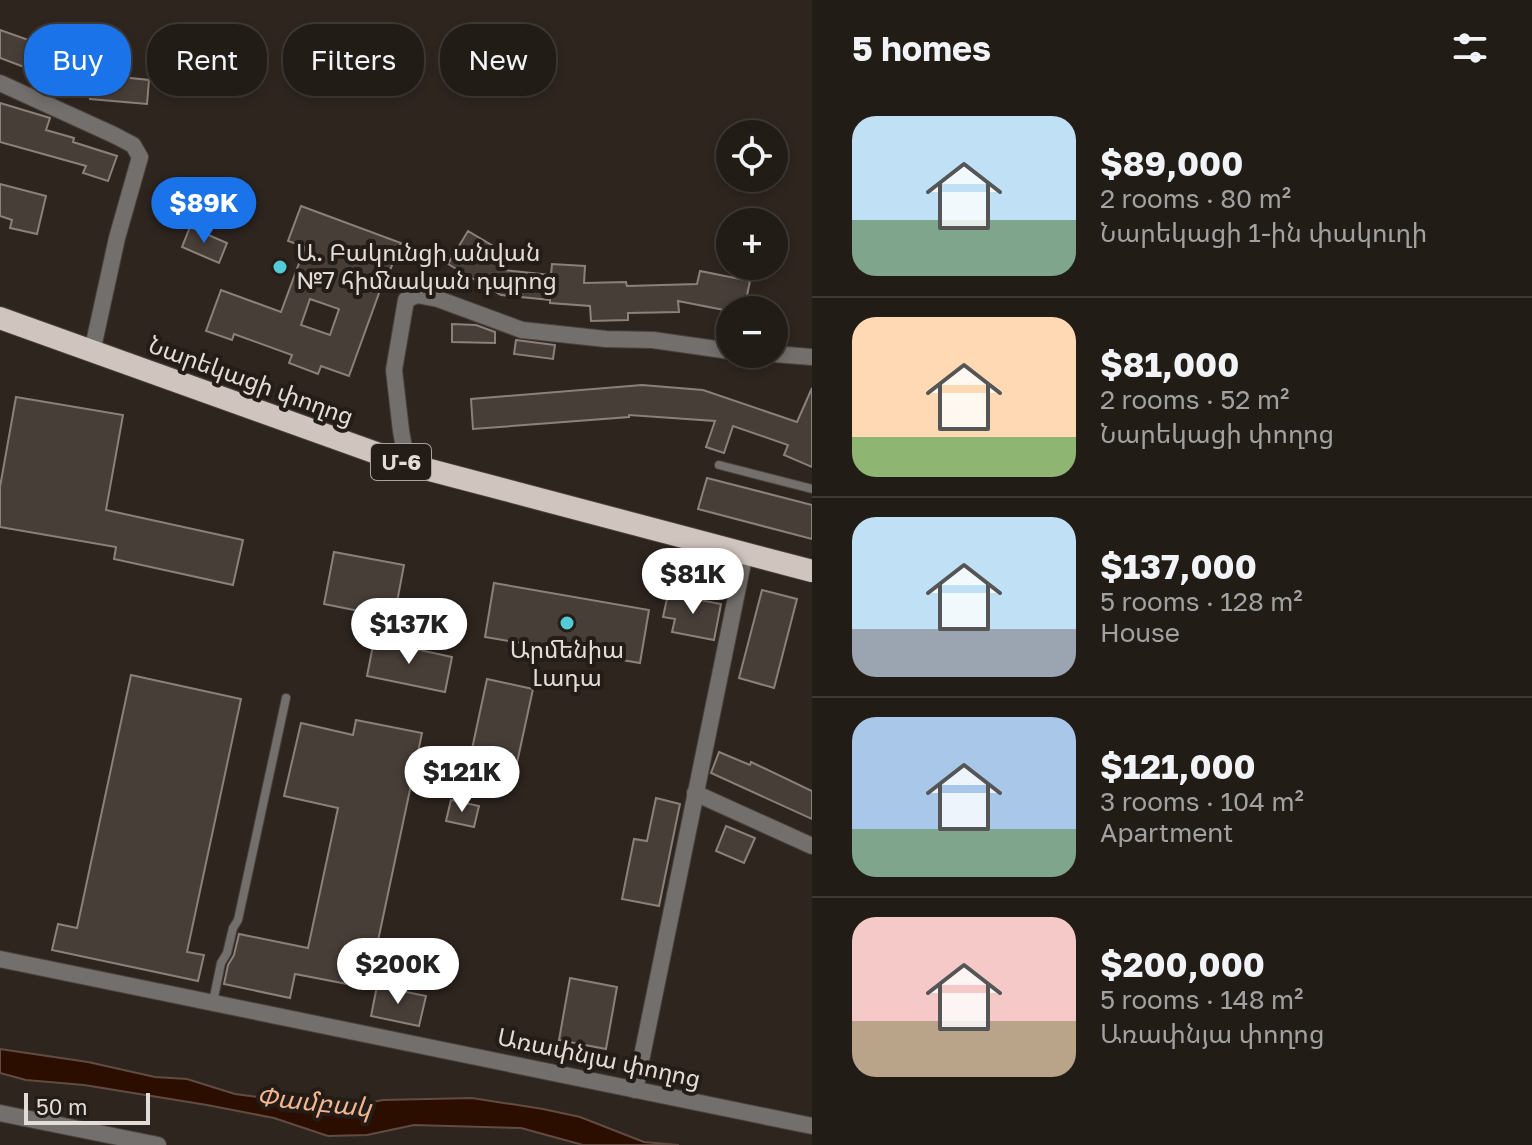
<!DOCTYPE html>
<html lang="en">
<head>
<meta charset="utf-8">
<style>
  :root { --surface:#221c17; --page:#2e2924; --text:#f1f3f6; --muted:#a2a1a1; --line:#3f3a36; --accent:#1a73e8 }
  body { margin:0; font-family:"Golos Text","Noto Sans Armenian",sans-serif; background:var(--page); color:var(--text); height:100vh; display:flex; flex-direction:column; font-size:30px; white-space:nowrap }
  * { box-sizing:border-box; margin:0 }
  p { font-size:26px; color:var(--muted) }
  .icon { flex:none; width:44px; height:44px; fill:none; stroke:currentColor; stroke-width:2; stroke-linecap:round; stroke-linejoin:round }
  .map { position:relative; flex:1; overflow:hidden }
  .drawer { display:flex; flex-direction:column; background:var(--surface); width:720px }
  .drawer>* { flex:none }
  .top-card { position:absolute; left:24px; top:24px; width:668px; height:72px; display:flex; gap:16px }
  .buttons { position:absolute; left:716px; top:120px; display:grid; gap:16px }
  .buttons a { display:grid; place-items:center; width:72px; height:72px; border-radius:50%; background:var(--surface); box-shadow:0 4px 12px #0003,0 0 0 2px var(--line); font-size:40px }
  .scale { position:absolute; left:24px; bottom:20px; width:126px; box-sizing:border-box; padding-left:8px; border:4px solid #e2dcd8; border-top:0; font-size:22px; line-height:28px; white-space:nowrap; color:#e2dcd8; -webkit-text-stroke:6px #241c16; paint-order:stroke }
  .price { position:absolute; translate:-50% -68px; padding:0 18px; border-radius:28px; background:#fff; color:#222; font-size:26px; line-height:52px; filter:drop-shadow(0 2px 4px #0008) }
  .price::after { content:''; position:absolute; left:50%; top:48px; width:24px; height:18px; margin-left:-12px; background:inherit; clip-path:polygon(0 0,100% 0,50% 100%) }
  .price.selected { background:var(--accent); color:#fff }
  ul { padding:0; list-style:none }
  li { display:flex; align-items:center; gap:24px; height:200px; padding:0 40px }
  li+li { border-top:2px solid var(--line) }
  li span { display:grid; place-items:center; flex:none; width:224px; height:160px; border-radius:24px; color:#555 }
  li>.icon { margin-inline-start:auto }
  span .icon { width:96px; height:96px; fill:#fffc; stroke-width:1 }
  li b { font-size:34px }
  h2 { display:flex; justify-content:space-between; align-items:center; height:96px; padding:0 40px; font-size:34px }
  .tag { padding:0 28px; border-radius:32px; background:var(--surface); box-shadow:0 4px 12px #0003,0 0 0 2px var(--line); font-size:28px; line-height:72px }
  .tag.selected { background:var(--accent); color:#fff }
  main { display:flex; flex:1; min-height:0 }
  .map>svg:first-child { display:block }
</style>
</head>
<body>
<main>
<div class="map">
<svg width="812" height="1145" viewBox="0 0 812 1145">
  <rect width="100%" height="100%" fill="#2e251f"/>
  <path fill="#2b0e00" stroke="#624c41" stroke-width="2" d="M0,1049L88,1062L155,1077L187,1079L235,1094L296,1102H317L351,1106L383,1100L472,1098L543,1109L580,1117L644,1142L679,1145H583L521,1128L414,1125L367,1135L328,1136L274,1118L207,1105L84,1085L26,1080L0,1073Z"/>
  <g fill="#483e38" stroke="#8c817a" stroke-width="2" fill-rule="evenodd">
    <path d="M0,30L57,50L48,76L0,58Z"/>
    <path d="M92,74L149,80L147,104L90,99Z"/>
    <path d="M0,103L50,118L46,130L74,138L73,142L117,156L108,181L83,173L86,166L0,142Z"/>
    <path d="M0,184L46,196L37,234L10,228L12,220L0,216Z"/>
    <path d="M301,206L401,243L388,275L386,274L349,376L321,366L318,374L289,363L292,355L234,334L232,340L206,331L221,290L281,312L305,247L288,241ZM310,299L339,309L330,335L301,325Z"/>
    <path d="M190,227L227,243L219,263L182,247Z"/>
    <path d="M468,231L510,256L502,270L551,275L552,264L585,266L584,283L626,282L627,286L697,284L700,271L750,281L744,310H724L678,301L679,312L628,313V320L591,321L590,306L550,303V300L501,295L448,264Z"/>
    <path d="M452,324L476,325L495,332V343L452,342Z"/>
    <path d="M516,340L555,345L553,359L514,354Z"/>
    <path d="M642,385L703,390L797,422L812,388V467L784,455L788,445L733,426L724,453L706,447L715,421L629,415V417L473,429L471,399Z"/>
    <path d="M16,397L123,415L106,510L243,540L233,585L114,559L116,547L0,527V487Z"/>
    <path d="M707,478L812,505V539L698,509Z"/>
    <path d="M334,552L404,565L394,618L324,604Z"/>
    <path d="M494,583L649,610L640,663L485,637Z"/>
    <path d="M762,590L797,599L774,688L739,678Z"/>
    <path d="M668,594L721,604L714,640L672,632L675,619L663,617Z"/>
    <path d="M374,640L452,657L445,692L367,676Z"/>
    <path d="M131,675L241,699L187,952L204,955L198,981L52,950L58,924L77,928Z"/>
    <path d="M487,679L533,689L515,772L469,763Z"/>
    <path d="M356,720L422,733L368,988L295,974L290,998L224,984L228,965L234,955L239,934L308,948L338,808L284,796L301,723L353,735Z"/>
    <path d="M719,752L750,765L751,762L812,791V819L711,773Z"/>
    <path d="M656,798L680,804L659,906L622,899L634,839L647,841Z"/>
    <path d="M451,800L479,806L474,827L446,821Z"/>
    <path d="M726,826L755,838L744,863L716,851Z"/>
    <path d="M570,978L617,987L606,1049L559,1040Z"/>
    <path d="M377,986L426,996L419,1026L371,1016Z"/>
  </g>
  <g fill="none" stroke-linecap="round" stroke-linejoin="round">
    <defs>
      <g id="service">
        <path d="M719,465L812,489"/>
        <path d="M213,1002L221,963L227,953L233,928L238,920L286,698"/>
      </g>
      <g id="minor">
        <path d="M0,83L114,135L133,145L140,157L117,238L92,352"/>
        <path d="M774,354L812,357"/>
        <path d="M407,464L401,431L394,370L406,300L417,295L438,299L522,330L606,339L653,340L730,351"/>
        <path d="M695,793L812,846"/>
        <path d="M0,959L812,1126"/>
        <path d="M635,1090L745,553"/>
        <path d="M0,1113L158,1145"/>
      </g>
      <path id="trunk" d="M0,318L407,464L812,571"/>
    </defs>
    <use href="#service" stroke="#4b423d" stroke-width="10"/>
    <use href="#minor" stroke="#4b423d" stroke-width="18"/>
    <use href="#trunk" stroke="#4b423d" stroke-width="24"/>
    <use href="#service" stroke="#736f6c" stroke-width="8"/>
    <use href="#minor" stroke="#736f6c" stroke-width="16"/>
    <use href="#trunk" stroke="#d0c4be" stroke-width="22"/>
  </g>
  <g fill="#52cbd7" stroke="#241c16" stroke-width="3">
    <circle cx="280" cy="267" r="8"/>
    <circle cx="567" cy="623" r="8"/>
  </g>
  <g text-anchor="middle" stroke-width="8" stroke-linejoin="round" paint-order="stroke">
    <rect fill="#241c16" stroke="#a9a29e" stroke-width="2" x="371" y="444" width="60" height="36" rx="6"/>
    <g font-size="22" font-weight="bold" fill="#e2dcd8">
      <text x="401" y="470">Մ-6</text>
    </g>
    <g font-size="24" fill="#e2dcd8" stroke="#241c16" text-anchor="start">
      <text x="296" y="261">Ա. Բակունցի անվան<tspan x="296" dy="28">№7 հիմնական դպրոց</tspan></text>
      <text x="567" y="658" text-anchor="middle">Արմենիա<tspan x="567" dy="28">Լադա</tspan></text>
    </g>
    <g font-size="24" fill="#e2dcd8" stroke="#241c16">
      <text transform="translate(251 381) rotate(20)" y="8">Նարեկացի փողոց</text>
      <text transform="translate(599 1058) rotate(12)" y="8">Առափնյա փողոց</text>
    </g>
    <g font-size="26" font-style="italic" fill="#f3b68f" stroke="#241c16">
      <text transform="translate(314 1102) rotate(6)" y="9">Փամբակ</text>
    </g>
  </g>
</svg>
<div class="buttons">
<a><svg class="icon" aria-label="locate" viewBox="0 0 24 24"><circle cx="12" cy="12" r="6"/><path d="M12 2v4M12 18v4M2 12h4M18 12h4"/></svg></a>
<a>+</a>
<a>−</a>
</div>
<div class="scale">50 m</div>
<b class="price selected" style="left:204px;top:245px">$89K</b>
<b class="price" style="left:693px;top:616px">$81K</b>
<b class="price" style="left:409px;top:666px">$137K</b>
<b class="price" style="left:462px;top:814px">$121K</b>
<b class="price" style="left:398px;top:1006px">$200K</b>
<div class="top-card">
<a class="tag selected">Buy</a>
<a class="tag">Rent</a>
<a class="tag">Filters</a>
<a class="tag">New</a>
</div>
</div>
<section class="drawer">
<h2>5 homes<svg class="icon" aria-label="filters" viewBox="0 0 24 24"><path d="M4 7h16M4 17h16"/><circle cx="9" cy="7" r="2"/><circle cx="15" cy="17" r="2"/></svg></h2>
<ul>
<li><span style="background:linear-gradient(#bfe0f5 65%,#7fa58c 0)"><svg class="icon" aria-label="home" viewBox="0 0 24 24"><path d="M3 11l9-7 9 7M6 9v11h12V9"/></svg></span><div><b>$89,000</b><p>2 rooms · 80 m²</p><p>Նարեկացի 1-ին փակուղի</p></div></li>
<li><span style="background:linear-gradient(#ffd9b3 75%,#8fb573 0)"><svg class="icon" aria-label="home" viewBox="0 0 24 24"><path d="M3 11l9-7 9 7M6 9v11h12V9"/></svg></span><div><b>$81,000</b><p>2 rooms · 52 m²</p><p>Նարեկացի փողոց</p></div></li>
<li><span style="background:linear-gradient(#bfe0f5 70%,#9aa5b1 0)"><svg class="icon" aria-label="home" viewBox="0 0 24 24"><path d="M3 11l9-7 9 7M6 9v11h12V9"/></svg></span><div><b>$137,000</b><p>5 rooms · 128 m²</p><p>House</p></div></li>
<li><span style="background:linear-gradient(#a9c7e8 70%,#7fa58c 0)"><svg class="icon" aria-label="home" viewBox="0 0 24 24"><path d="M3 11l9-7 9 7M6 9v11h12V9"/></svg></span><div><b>$121,000</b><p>3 rooms · 104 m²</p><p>Apartment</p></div></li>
<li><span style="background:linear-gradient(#f6c9c9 65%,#b9a48a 0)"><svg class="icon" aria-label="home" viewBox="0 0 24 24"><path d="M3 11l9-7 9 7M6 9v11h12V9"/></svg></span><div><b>$200,000</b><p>5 rooms · 148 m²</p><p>Առափնյա փողոց</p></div></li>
</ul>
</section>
</main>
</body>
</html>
